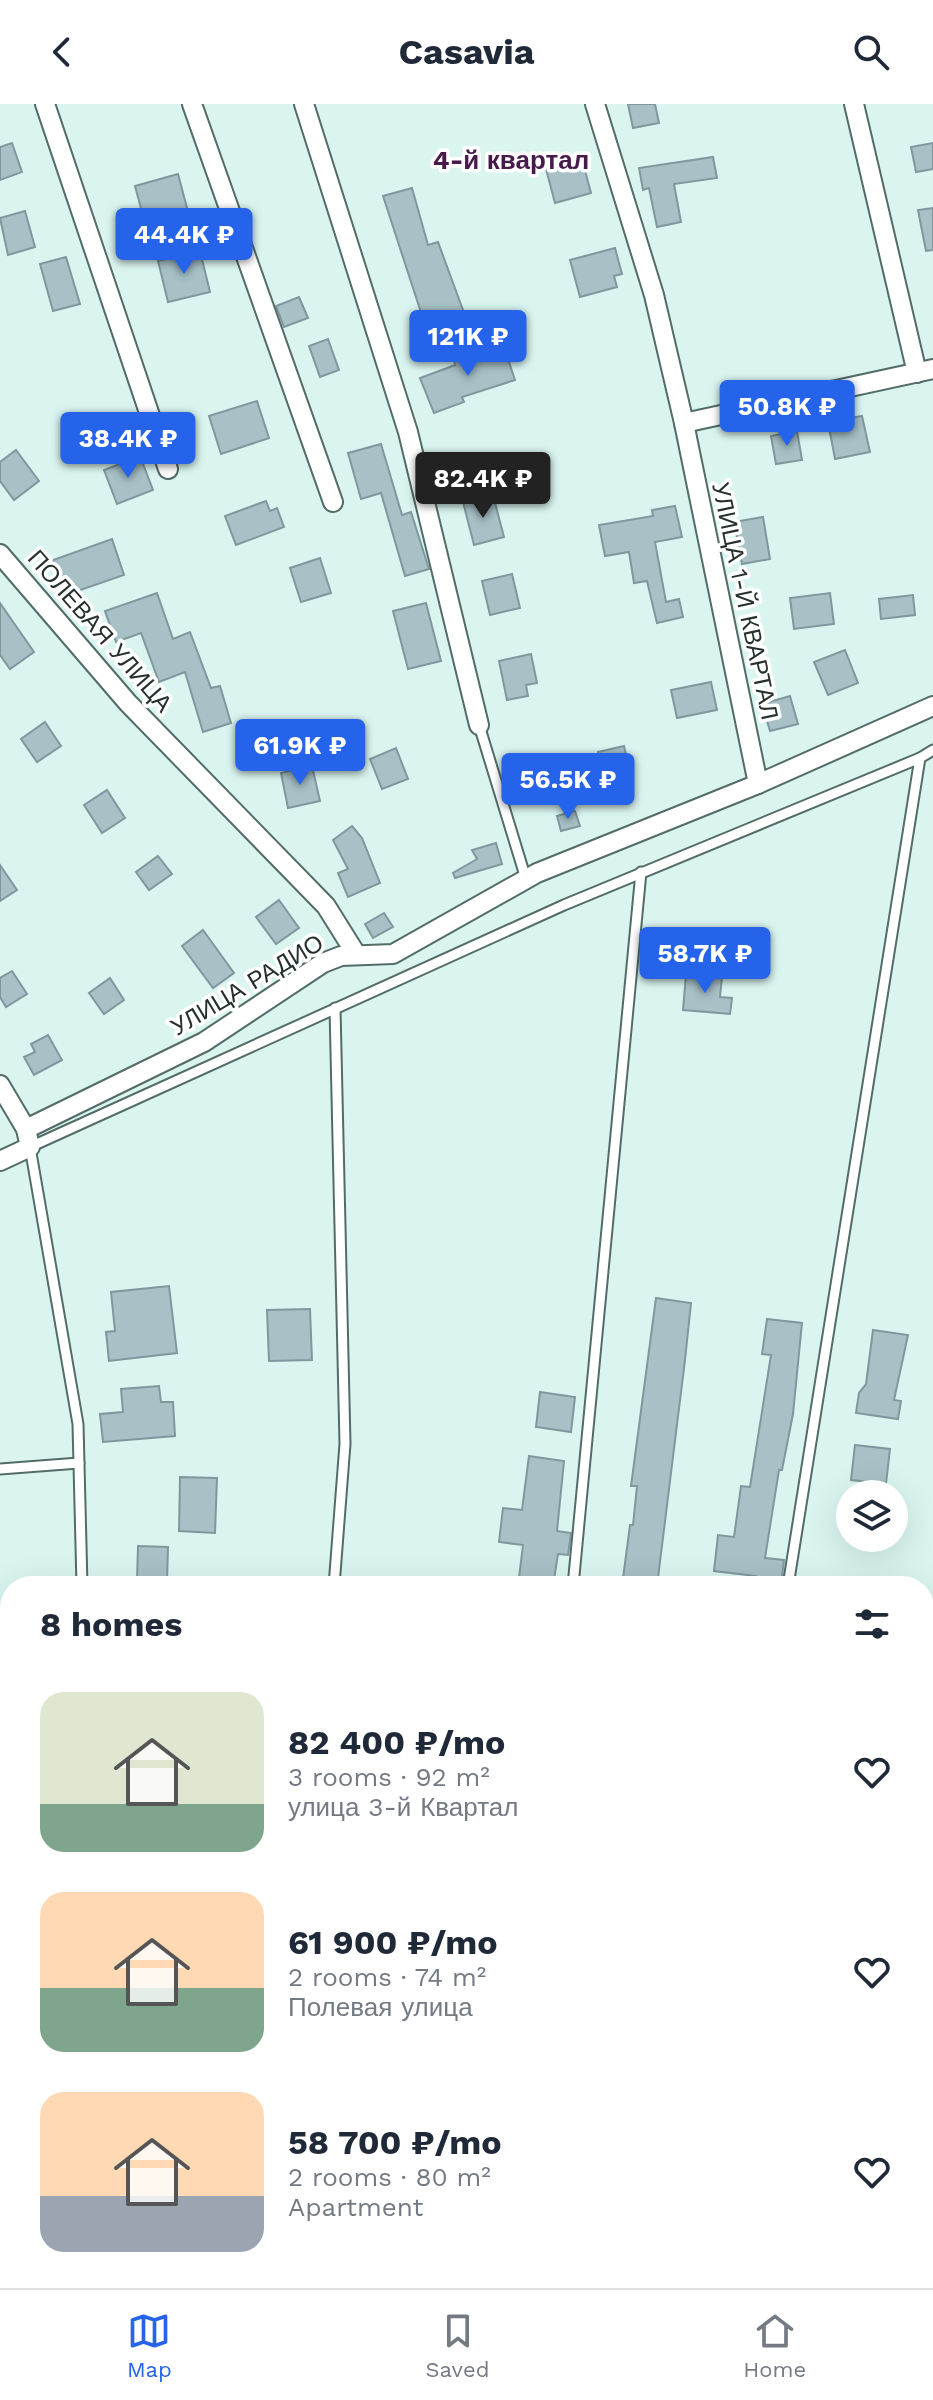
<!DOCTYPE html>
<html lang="en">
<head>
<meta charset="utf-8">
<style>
  :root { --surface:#fff; --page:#f2f2f3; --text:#1f2937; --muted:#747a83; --line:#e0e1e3; --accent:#2563eb }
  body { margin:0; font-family:"Work Sans",sans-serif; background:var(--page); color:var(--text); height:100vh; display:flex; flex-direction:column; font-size:30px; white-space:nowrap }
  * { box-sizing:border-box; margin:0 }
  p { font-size:26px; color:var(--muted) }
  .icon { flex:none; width:44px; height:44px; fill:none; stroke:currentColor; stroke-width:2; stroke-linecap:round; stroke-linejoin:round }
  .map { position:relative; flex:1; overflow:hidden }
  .sheet { position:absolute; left:0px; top:1472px; width:934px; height:712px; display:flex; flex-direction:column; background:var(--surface); border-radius:32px 32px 0 0; box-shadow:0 8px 32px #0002 }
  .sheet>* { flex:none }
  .buttons { position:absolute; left:836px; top:1376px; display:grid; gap:16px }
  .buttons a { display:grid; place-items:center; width:72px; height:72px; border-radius:50%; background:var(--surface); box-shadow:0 8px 32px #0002; font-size:40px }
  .price { position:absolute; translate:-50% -68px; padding:0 18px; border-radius:8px; background:var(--accent); color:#fff; font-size:26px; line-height:52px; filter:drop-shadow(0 2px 4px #0008) }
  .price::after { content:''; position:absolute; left:50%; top:48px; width:24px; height:18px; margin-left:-12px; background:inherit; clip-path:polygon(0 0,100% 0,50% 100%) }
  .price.on { background:#222; color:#fff }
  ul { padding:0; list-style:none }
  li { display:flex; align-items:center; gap:24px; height:200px; padding:0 40px }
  li span { display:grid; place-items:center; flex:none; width:224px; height:160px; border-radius:24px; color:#555 }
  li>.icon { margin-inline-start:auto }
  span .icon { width:96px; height:96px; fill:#fffc; stroke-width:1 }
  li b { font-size:34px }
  h2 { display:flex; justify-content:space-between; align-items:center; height:96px; padding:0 40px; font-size:34px }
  header { display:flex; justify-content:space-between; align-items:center; height:104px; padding:0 40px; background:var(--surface); font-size:36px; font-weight:700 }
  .menu { display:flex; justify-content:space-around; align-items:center; height:112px; border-top:2px solid var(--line); background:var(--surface); font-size:22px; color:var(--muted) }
  .menu a { display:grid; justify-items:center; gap:4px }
  .menu .on { color:var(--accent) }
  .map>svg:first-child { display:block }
</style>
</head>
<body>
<header><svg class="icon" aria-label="back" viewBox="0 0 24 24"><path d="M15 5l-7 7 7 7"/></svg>Casavia<svg class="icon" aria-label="search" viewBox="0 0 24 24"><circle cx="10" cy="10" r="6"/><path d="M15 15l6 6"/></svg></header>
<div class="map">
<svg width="933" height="2184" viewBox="0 0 933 2184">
  <rect width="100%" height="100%" fill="#daf5f0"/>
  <g fill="#a7c1c7" stroke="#7f989e" stroke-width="2">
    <path d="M628,0H655L659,19L633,24Z"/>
    <path d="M12,39L22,68L0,76V43Z"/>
    <path d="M933,39V65L916,68L911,43Z"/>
    <path d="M713,53L717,74L674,80L681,118L657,123L649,84L643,86L639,64Z"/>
    <path d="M582,55L591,89L555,99L546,65Z"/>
    <path d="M178,70L190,115L147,127L135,82Z"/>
    <path d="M412,84L428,141L438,138L467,217L428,230L383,92Z"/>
    <path d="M933,104V146L926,147L918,106Z"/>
    <path d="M25,107L35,143L8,151L0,114Z"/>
    <path d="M615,144L622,170L614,172L617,183L580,193L570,156Z"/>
    <path d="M200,147L210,188L168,198L158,157Z"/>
    <path d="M66,153L80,200L53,207L40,160Z"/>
    <path d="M299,193L308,214L284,223L276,202Z"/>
    <path d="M328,235L339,266L320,273L309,242Z"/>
    <path d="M503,240L515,276L462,293L464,298L434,309L420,274L455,261L454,256Z"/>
    <path d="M257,297L269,334L221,350L209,312Z"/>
    <path d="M862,312L870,348L835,355L828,318Z"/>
    <path d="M797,327L802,356L776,360L771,332Z"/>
    <path d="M381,340L402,411L411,408L429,465L405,472L381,389L361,395L348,349Z"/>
    <path d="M16,346L39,377L14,396L0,377V358Z"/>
    <path d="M140,352L153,386L117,400L104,366Z"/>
    <path d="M493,391L504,433L474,441L463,398Z"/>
    <path d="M266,397L270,407L277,404L284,423L236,441L225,412Z"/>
    <path d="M675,402L682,433L655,438L666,498L679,495L683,513L657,519L647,477L634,479L629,448L605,452L599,421L653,412L652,406Z"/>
    <path d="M763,413L770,455L742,460L734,418Z"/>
    <path d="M112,435L124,471L66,491L53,456Z"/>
    <path d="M320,454L331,489L301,498L290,464Z"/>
    <path d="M512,470L520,504L490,511L482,477Z"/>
    <path d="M157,489L173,535L190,528L211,584L220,582L231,619L203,628L185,568L159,578L141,529L116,538L105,507Z"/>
    <path d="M830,489L834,520L794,525L790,494Z"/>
    <path d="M913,491L915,511L881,515L879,495Z"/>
    <path d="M0,499L34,548L10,565L0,551Z"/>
    <path d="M426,499L441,557L408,565L393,507Z"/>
    <path d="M845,546L858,579L828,591L814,558Z"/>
    <path d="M531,550L537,579L526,581L528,592L507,596L499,557Z"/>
    <path d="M711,578L717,606L677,614L671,586Z"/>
    <path d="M790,592L798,620L770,627L762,600Z"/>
    <path d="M45,618L61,642L37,658L21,635Z"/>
    <path d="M624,642L629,663L603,669L598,648Z"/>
    <path d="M396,644L408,675L382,685L370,655Z"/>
    <path d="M312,662L320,697L288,704L281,669Z"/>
    <path d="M107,686L125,714L102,729L84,701Z"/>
    <path d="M575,707L580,722L561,727L557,712Z"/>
    <path d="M352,722L362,734L380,779L348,793L338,769L348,765L333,736Z"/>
    <path d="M496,739L502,760L455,774L453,769L477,755L472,746Z"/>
    <path d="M158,752L172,770L149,786L136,768Z"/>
    <path d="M0,761L17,786L0,797Z"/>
    <path d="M279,796L299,824L276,840L256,813Z"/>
    <path d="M384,809L393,823L373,834L365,820Z"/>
    <path d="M203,826L234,869L213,884L182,842Z"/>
    <path d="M12,867L27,890L6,903L0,893V874Z"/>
    <path d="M686,870L722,873L720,893L732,894L730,910L683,906Z"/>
    <path d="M110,874L124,896L104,910L89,889Z"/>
    <path d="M48,931L62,956L34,971L24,953L35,948L31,940Z"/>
    <path d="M169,1182L177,1249L109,1257L106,1228L115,1227L111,1188Z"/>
    <path d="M656,1194L691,1199L685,1256L657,1482H622L630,1421H633L637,1382H631Z"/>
    <path d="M310,1205L312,1256L269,1257L267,1206Z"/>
    <path d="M767,1215L802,1219L793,1310L782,1366H779L765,1454L784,1456L781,1482L755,1479L756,1472L714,1467L718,1431L734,1433L741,1382L750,1383L771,1251L762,1250Z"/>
    <path d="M873,1226L908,1231L894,1296L901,1297L898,1315L856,1309L859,1289L866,1280Z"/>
    <path d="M159,1282L161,1298H173L175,1332L103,1338L100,1310L123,1308L121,1285Z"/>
    <path d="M540,1288L575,1293L571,1328L536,1323Z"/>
    <path d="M855,1341L890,1345L886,1380L851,1376Z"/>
    <path d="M529,1352L564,1357L557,1427L571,1429L568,1451L558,1450L553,1482H518L523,1441L499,1438L503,1404L522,1406Z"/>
    <path d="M180,1373L217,1374L215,1429L179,1427Z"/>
    <path d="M138,1442L168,1443L167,1478L137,1477Z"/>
  </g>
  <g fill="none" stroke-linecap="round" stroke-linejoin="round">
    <defs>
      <g id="service">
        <path d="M479,621L526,775"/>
        <path d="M0,1365L79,1359"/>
        <path d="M82,1482L78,1320L30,1043L564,801L920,654"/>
        <path d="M334,1482L345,1340L335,904"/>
        <path d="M573,1482L641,768"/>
        <path d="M788,1482L920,654L933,646"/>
      </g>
      <g id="minor">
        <path d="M45,0L168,365"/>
        <path d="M192,0L333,398"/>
        <path d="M304,0L408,328L479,621"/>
        <path d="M595,0L654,191L684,319L758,680"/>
        <path d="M854,0L917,269"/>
        <path d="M684,319L933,265"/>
        <path d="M0,450L128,599L326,802L356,850"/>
        <path d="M0,981L26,1025L30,1043L0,1057"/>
        <path d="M26,1025L204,938L323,859L341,852L393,850L537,769L758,680L933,602"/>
        <path d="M924,1683H933"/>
        <path d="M0,1713L10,1714"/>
        <path d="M933,1807C924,1849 926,1886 933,1928"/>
      </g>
    </defs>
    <use href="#service" stroke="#536c68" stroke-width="13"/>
    <use href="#minor" stroke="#536c68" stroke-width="22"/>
    <use href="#service" stroke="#fff" stroke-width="9"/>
    <use href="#minor" stroke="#fff" stroke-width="18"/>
  </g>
  <g text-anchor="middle" stroke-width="7" stroke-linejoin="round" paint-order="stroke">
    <g font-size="24" fill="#25302e" stroke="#fff">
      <text transform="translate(745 497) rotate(78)" y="8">УЛИЦА 1-Й КВАРТАЛ</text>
      <text transform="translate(100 527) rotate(49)" y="8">ПОЛЕВАЯ УЛИЦА</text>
      <text transform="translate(247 881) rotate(-31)" y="8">УЛИЦА РАДИО</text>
    </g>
    <g font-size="26" font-weight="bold" fill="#481a4b" stroke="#fff">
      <text x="511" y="65">4-й квартал</text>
    </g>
  </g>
</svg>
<div class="buttons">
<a><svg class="icon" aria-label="layers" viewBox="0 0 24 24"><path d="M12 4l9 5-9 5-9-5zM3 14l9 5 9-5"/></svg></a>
</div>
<b class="price" style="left:184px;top:172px">44.4K ₽</b>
<b class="price" style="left:468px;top:274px">121K ₽</b>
<b class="price" style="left:787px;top:344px">50.8K ₽</b>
<b class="price" style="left:128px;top:376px">38.4K ₽</b>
<b class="price on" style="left:483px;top:416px">82.4K ₽</b>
<b class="price" style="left:300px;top:683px">61.9K ₽</b>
<b class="price" style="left:568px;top:717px">56.5K ₽</b>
<b class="price" style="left:705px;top:891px">58.7K ₽</b>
<section class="sheet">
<h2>8 homes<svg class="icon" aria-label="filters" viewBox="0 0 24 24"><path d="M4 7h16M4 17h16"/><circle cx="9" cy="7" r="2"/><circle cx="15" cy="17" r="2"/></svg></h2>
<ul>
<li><span style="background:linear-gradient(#dfe7d0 70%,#7fa58c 0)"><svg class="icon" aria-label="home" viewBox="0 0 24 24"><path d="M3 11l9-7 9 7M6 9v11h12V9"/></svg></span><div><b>82 400 ₽/mo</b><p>3 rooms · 92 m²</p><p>улица 3-й Квартал</p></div><svg class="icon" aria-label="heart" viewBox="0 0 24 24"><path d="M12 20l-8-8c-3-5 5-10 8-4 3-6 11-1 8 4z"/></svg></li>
<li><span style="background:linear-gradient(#ffd9b3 60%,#7fa58c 0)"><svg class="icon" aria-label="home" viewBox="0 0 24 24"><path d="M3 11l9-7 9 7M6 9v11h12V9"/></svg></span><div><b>61 900 ₽/mo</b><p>2 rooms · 74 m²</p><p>Полевая улица</p></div><svg class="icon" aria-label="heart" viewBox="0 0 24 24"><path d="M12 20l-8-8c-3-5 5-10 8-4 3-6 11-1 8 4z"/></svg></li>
<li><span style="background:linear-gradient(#ffd9b3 65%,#9aa5b1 0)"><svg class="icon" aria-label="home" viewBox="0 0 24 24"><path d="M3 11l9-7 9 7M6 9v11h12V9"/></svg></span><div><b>58 700 ₽/mo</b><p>2 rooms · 80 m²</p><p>Apartment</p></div><svg class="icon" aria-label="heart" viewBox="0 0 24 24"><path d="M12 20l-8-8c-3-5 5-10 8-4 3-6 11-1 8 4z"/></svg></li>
</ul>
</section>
</div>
<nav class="menu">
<a class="on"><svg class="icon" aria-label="map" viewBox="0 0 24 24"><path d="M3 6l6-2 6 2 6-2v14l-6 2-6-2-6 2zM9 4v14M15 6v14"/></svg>Map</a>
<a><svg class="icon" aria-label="saved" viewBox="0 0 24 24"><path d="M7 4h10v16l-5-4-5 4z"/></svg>Saved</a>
<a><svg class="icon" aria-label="home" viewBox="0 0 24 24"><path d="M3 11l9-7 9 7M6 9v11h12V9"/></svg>Home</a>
</nav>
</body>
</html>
